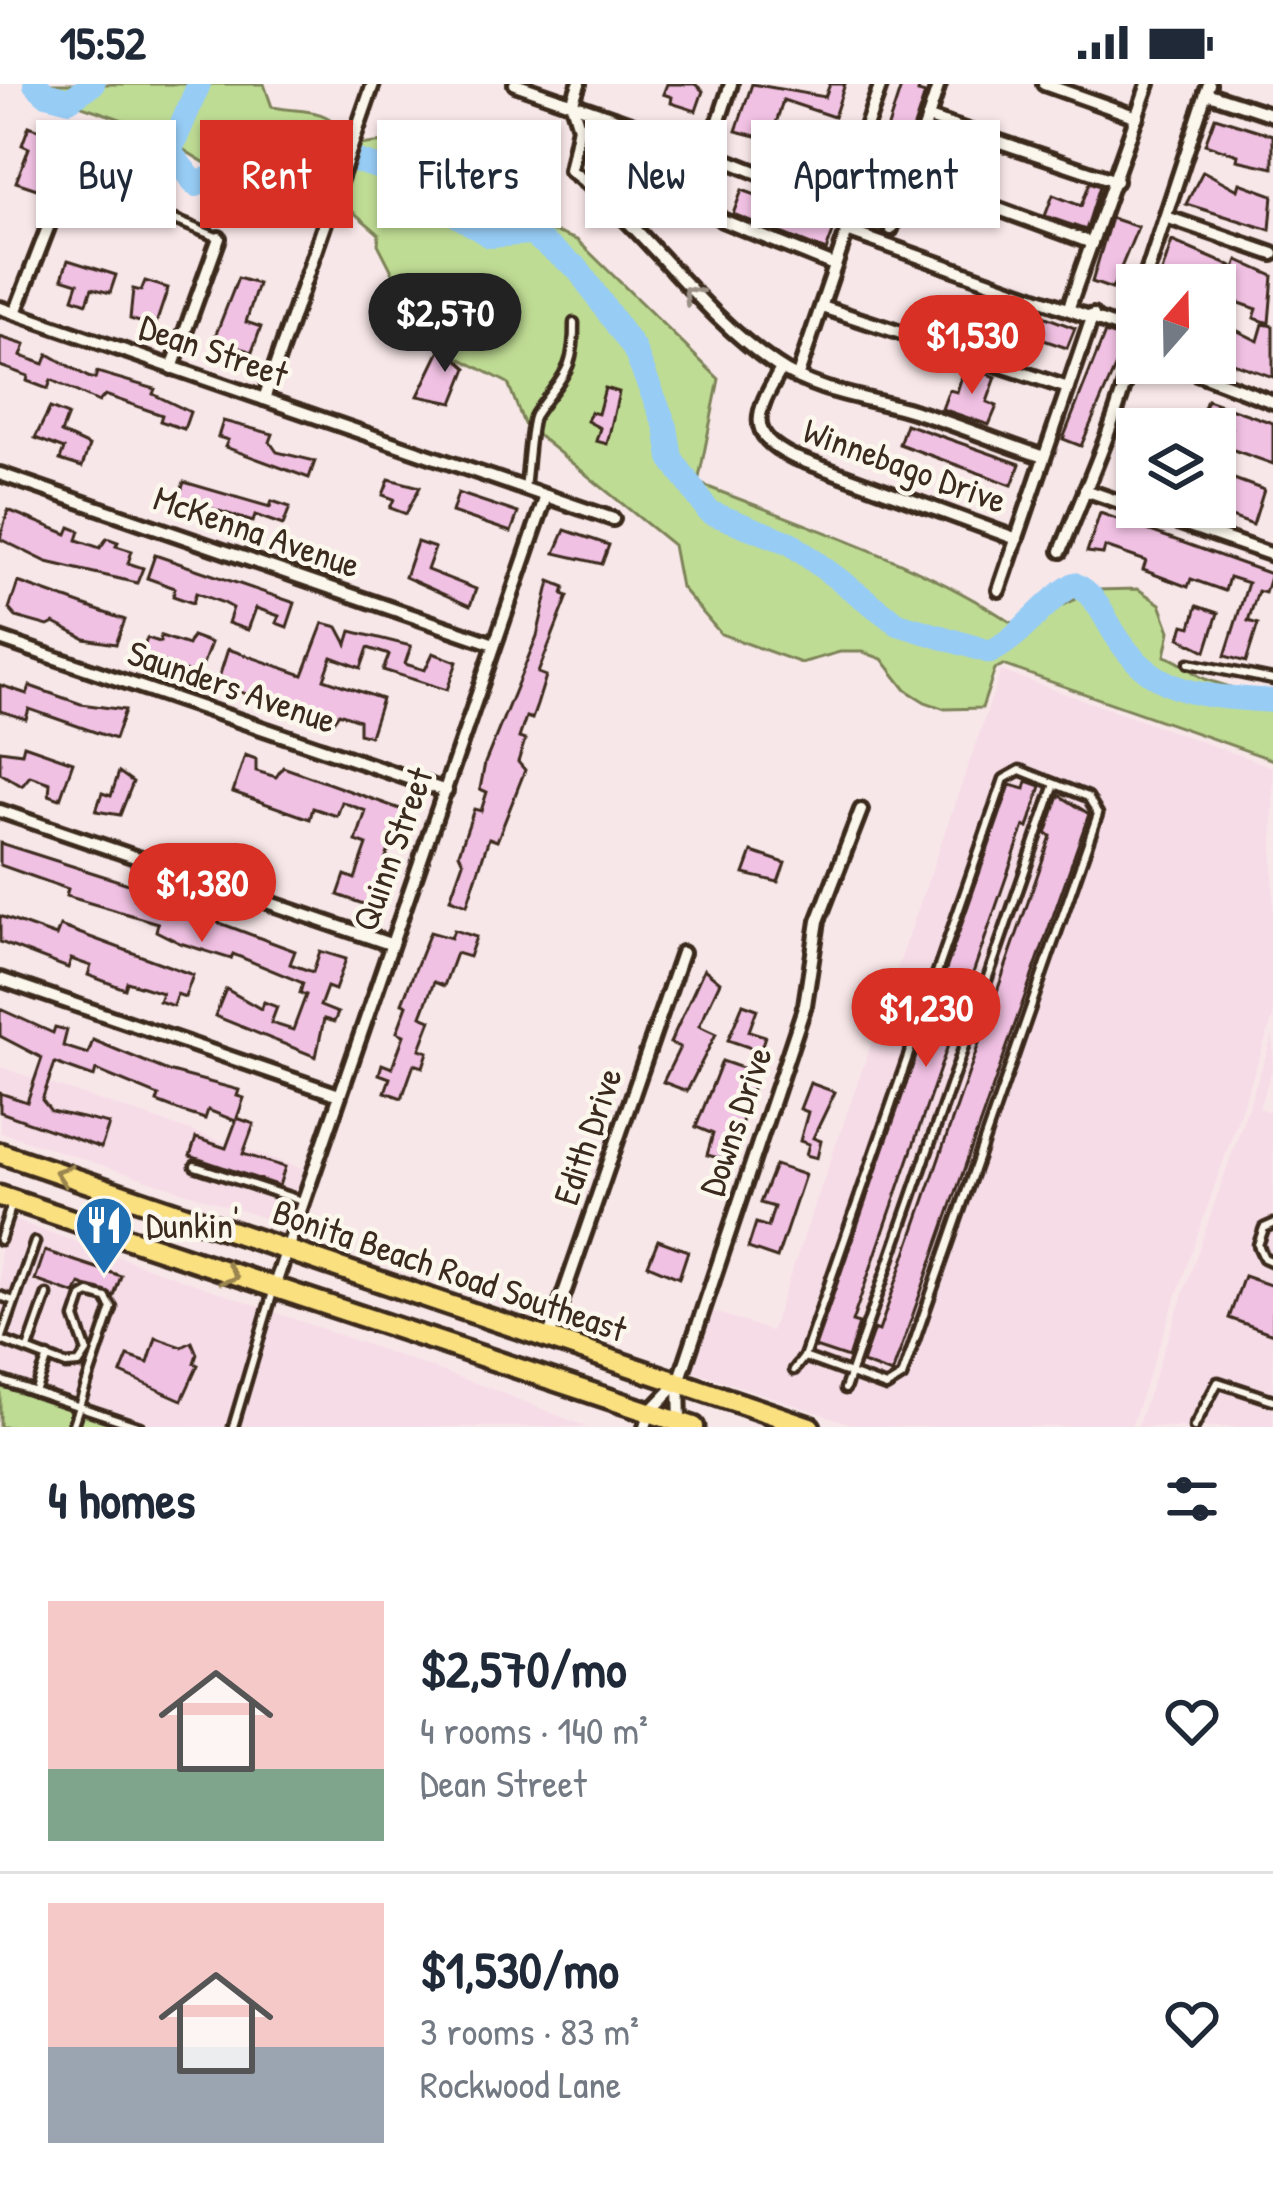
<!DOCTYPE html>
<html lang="en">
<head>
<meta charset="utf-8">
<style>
  :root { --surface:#fff; --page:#f2f2f3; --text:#1f2937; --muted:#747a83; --line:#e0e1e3; --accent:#d93025 }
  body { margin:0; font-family:"Patrick Hand",sans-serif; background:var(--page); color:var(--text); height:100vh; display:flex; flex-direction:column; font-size:45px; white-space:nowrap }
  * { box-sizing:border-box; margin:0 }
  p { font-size:39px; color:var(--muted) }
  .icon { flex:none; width:66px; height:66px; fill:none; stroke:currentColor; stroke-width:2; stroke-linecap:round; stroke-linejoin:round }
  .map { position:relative; height:1343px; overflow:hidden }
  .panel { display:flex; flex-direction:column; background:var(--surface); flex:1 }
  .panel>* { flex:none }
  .banner { position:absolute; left:36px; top:36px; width:1203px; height:108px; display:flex; gap:24px }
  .needle { width:78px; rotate:20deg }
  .controls { position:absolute; left:1116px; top:180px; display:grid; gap:24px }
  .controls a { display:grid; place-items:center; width:120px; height:120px; border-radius:0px; background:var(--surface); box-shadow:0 3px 9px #0004; font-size:60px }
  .price { position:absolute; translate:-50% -102px; padding:0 27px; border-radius:42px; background:var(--accent); color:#fff; font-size:39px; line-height:78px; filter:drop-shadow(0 3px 6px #0008) }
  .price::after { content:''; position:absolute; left:50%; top:72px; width:36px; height:27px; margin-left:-18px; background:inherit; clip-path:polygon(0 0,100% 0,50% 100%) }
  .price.active { background:#222; color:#fff }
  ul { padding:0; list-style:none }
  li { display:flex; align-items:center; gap:36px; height:300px; padding:0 48px }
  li+li { border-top:3px solid var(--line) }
  li span { display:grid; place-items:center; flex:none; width:336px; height:240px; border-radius:0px; color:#555 }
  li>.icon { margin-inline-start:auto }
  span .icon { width:144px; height:144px; fill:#fffc; stroke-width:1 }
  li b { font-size:51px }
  h2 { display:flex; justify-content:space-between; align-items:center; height:144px; padding:0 48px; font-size:51px }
  .chip { padding:0 42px; border-radius:0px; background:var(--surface); box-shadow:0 3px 9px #0004; font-size:42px; line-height:108px }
  .chip.active { background:var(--accent); color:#fff }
  .status { display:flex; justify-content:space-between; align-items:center; height:84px; padding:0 60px; background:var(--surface); direction:ltr }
  .status svg { height:33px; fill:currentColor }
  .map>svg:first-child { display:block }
</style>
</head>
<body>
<div class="status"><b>15:52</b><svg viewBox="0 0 49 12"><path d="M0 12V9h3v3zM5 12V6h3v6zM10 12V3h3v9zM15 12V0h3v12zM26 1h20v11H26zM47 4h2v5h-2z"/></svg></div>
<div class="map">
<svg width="1273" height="1343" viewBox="0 0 1273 1343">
  <rect width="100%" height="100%" fill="#f8e7e9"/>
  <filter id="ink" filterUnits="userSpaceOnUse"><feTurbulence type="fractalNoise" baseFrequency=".00833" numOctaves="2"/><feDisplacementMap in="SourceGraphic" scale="24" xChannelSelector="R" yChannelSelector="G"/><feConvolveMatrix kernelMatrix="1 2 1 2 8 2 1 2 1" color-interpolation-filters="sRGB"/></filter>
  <g filter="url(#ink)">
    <g fill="#f6dce7">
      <path d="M1001,587L1273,683V934L1131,1343H860L691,1286L712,1227L771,1247Z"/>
      <path d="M1273,951V983L1259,1024L1273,1029V1343H1137Z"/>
      <path d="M0,983L322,1091L304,1147L0,1048Z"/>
      <path d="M0,1131L495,1306L587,1343H151L0,1291Z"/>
    </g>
    <g fill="#bfdc94" stroke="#7d8359" stroke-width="3">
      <path d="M25,0H264L272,23C322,31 322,21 357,62C405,50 466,69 503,98L504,110L515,114L537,141L577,156L719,295L698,399C806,442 921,478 1018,543L1095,506L1138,505L1160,520L1170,547L1165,572C1186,579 1194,592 1208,596C1235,605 1250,607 1273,624V676L1003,581L995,585L982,624L945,625L925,618L906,606L882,575L863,568H840L801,579L721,550L681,503L673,461L524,340L508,299L428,258L378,160L379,150L323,102C260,131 196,66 141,43C103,27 62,18 25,0Z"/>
      <path d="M0,1291L151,1343H0Z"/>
    </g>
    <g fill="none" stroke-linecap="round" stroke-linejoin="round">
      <g stroke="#97ccf5" stroke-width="24">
        <path d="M35,0L46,10L69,16L93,0"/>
        <path d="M199,0L170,68L196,101L267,64L310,62L383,85L490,152L530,149L577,184L634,265L666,343L671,374L709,428L790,459L898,540L990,568C1024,551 1042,519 1074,500C1095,509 1103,531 1115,550C1154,613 1205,612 1273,617"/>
      </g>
    </g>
    <g fill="#f1c1e3" stroke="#3b2a1e" stroke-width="3">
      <path d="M667,0H695L703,7L696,27L671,19L672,13L663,10Z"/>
      <path d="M752,0L825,13L830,0H845L834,33L783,16L772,53L764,54L736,47Z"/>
      <path d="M902,0H920L918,8L925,10L894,103L871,95Z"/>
      <path d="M1215,33L1273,51V84L1237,76L1238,71L1205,60Z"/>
      <path d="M29,42L57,53L37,105L16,98L29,64L22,61Z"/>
      <path d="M134,65L147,67L146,76L174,78L172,103L155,101L154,116L130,115Z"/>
      <path d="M1203,87L1238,106L1240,99L1273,111L1270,146L1186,120Z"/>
      <path d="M1090,98L1100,102L1086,146L1045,132L1053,111L1081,122Z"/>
      <path d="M742,106L836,140L826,167L733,130Z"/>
      <path d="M1111,134L1138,143L1112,205L1092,198Z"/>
      <path d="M1172,157L1235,184L1238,176L1273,192L1269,239L1254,234L1257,225L1225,214L1231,196L1212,189L1208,201H1191L1161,191Z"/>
      <path d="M68,176L116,191L110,209L92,204L87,219L73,214L78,199L62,194Z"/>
      <path d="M238,194L258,200L246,238L261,243L252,268L214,255Z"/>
      <path d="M145,197L168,204L155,243L130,235L133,205L141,207Z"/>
      <path d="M1043,232L1075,244L1067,264L1035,253Z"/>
      <path d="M1218,237L1258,257L1263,240L1273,242V293L1215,273Z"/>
      <path d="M1105,249L1122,255L1121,270L1081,362L1063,355Z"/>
      <path d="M0,253L25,261L21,272L44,280L48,270L88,293L95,295L97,288L155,305L153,310L190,328L184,345L160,337L162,331L105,311L99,318L51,296L48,305L27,297L28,292L0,282Z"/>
      <path d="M446,254L460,259L455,273L467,284L453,319L418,312Z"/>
      <path d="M965,282L996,293L987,318L997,322L989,341L942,325L949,306L957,308Z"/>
      <path d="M605,304L619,308L607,360L596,357L600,344L587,337L591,328L598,330Z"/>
      <path d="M1207,316L1273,339V380L1225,363L1231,345H1196Z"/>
      <path d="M50,324L68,331L61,349L89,362L82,383L60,376L64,365L35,354Z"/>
      <path d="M223,337L273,350L270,358L277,368L315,377L309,394L225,363L228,356L218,353Z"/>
      <path d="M906,340L1020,380L1012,401L899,360Z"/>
      <path d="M1215,388L1264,406L1253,441L1215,427Z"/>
      <path d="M389,395L420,403L406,430L390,424L394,415L383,411Z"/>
      <path d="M184,398L270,423L272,417L290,423L283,441L255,431L253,438L179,414Z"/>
      <path d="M458,409L518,429L511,448L452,428Z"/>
      <path d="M8,426L67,450L70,443L80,447L77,456L100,464L107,454L118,458L116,462L132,467L128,479L143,484L137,499L47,478L0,455Z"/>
      <path d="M1100,429L1271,490L1265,509L1258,507L1248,537L1258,540L1246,578L1225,572L1248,499L1229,493L1225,507L1191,495L1188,503L1143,486L1146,477L1105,463L1103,470L1087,468Z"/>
      <path d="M565,446L609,461L602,480L555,469Z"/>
      <path d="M417,458L435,464L427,486L476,505L470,522L405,493Z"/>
      <path d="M155,471L295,519L287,543L276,539L279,532L256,524L248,546L228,539L233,524L224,519L196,509L193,519L173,512L175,504L147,494Z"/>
      <path d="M550,497L565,503L563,510L568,512L538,589L546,592L537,621L532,635L526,633L519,654L525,656L518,678L525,686L497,757L489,754L467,821L450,815L463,778L459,769L474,725L481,727L487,708L480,705L485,679L537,552Z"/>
      <path d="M18,498L125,536L116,560L85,555L54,539L48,542L16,533L9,525Z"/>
      <path d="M1197,522L1218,529L1206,567L1180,554L1184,541L1191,543Z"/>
      <path d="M323,539L338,543L347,560L351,547L411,562L405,580L425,586L433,569L457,578L447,606L383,586L389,571L368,564L361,584L332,573L324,595L382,615L370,652L359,649V636L339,629L332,639L286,616L284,623L217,600L228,565L303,591Z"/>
      <path d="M161,552L188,561L192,552L211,559L198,593L142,569L147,554L160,558Z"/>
      <path d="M0,601L27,610L30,602L81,620L125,626L115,655L29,625L26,635L0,627Z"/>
      <path d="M24,661L73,678L60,715L49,711L50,699L30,692L22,702L0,689V666L22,669Z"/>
      <path d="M245,671L256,675V687L276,693L283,683L403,726L369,822L338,811L345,791L355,795L367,761L356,757L366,727L342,718L337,732L313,724L310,735L233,708Z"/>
      <path d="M119,688L133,698L120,731L96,727L102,709L111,712Z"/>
      <path d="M1027,697L1041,702L1028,744L1024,742L852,1238L859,1240L848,1274L815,1263L1010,701L1025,705Z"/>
      <path d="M1059,711L1089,730L892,1290L862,1279L874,1245L879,1247L1051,752L1046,750Z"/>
      <path d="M0,759L204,824L201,832L295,867L290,880L313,888L320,867L346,875L335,906L327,903L320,922L338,929L334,938L324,935L316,973L215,932L226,905L261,925L264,918L277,923L271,939L293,946L306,911L300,909L303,899L233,870L231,875L180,859L156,847L158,839L66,812L68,805L0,781Z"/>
      <path d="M752,768L785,779L778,798L744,790Z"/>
      <path d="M0,832L56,852L60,842L193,891L185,913L177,910L173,922L159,917L162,909L127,898L125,905L88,891L91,882L71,875L68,884L0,858Z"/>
      <path d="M454,846L476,853L469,873L456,869L444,902L434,898L421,932L431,936L420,965L428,968L423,983L414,980L402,1014L385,1008L390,994L379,990L382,980L392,984L404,951L397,948L407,921L402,919L430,848L451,854Z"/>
      <path d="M704,885L720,898L699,942L716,950L687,1007L663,998L680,963L670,959Z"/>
      <path d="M743,920L757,925L749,947L765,952L760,967L728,956Z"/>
      <path d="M0,925L53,949L55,943L67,946L63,962L88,970L93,956L168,987L239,1006L237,1012L244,1014L237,1034L254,1040L243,1070L285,1083L279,1102L190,1072L196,1054L226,1064L236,1037L208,1026L205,1035L183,1028L157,1018L159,1012L96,986L94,993L55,979L42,1016L51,1027L109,1040L101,1064L0,1028V1009L27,1018L42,974L0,952Z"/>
      <path d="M722,977L757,989L730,1077L707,1071L713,1050L696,1043Z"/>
      <path d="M810,999L835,1008L813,1054L821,1057L817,1074L806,1071L809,1060L800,1057L808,1028L800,1025Z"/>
      <path d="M775,1081L805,1091L777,1174L748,1164L756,1139L768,1143L774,1123L760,1119Z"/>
      <path d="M658,1156L688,1167L679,1194L648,1181Z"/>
      <path d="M45,1167L121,1192L114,1212L80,1200L75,1210L35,1196Z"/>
      <path d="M1244,1192L1273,1202V1250L1229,1234Z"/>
      <path d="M156,1254L182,1263L192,1258L197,1270L194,1279L198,1281L182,1316L121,1289L128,1272L148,1279Z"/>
    </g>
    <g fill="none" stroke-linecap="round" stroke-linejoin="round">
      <defs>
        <g id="lane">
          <path d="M63,108L158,129L219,154"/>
          <path d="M525,405C527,391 530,338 535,331C560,293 575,290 574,239"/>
          <path d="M1189,579L1273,596"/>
          <path d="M1020,686L1088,713L1098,730L902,1293L886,1303L804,1273L1004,695Z"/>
          <path d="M195,1082L302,1117"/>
          <path d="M1273,1140L1264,1144L1258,1161L1264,1174L1273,1178"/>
          <path d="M0,1156L12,1120"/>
          <path d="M35,1158L1,1256L66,1281L79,1280L87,1268L75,1234L82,1213L89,1209L106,1214L112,1224L72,1343"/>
          <path d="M0,1212L14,1217"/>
          <path d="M28,1265L47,1211"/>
          <path d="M794,1286L804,1273"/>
          <path d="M0,1296L140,1343"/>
          <path d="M845,1305L1055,700"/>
          <path d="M35,1308L48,1273"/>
          <path d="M233,1343L273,1208"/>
          <path d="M1194,1343L1218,1298L1273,1316"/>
        </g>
        <g id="street">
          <path d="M515,0L665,52L892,142"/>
          <path d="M579,0L572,20L579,43L570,86C646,142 696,227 776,281C813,307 863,313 906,325C952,338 998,358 1044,373"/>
          <path d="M1044,0L1137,33"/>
          <path d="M1206,9L1273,31"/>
          <path d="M929,34L1116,97"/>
          <path d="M627,42L722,136L834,181"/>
          <path d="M708,70L731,0"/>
          <path d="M911,93L1092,159"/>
          <path d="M828,115L854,77L881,0"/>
          <path d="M1166,133L1273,170"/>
          <path d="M891,145L939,0"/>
          <path d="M847,147L1137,250"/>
          <path d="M1143,201L1209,0"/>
          <path d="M822,223L1068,304"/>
          <path d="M1069,223L1148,0"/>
          <path d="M0,224L613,435"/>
          <path d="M15,229L74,76"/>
          <path d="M1170,279L1273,318"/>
          <path d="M172,284L219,154"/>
          <path d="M781,285C758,326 743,349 793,373L1017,455"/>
          <path d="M798,291L848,144"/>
          <path d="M264,315L373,0"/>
          <path d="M0,390L494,560"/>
          <path d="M1085,406L1273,471"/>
          <path d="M1061,467C1083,411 1109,354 1126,296C1134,269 1129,247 1137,221"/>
          <path d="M999,506L1093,231"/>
          <path d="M0,555L446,707"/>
          <path d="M0,727L390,860"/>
          <path d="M0,895L339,1011"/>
          <path d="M274,1203L546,412"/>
          <path d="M549,1253L682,869"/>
          <path d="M680,1340L679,1298L805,921L818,837L861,726"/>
          <path d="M645,1343L650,1328L679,1298"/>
        </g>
        <g id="primary">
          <path d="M0,1069L810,1343"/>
          <path d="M0,1112L694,1343"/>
        </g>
      </defs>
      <use href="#lane" stroke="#3b2a1e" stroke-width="15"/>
      <use href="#street" stroke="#3b2a1e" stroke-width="20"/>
      <use href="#primary" stroke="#3b2a1e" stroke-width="27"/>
      <use href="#lane" stroke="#fbf7ec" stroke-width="6"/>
      <use href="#street" stroke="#fbf7ec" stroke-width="10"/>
      <use href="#primary" stroke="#fbe080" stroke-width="18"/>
    </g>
    <defs><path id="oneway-chevron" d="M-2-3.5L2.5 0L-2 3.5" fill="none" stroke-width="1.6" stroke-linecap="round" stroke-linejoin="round" transform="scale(3)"/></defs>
    <use stroke="#9b9085" href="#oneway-chevron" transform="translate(691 210) rotate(-134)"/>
    <g stroke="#9b854f">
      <use href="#oneway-chevron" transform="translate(63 1090) rotate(-161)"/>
      <use href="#oneway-chevron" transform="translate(230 1191) rotate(19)"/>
    </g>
  </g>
  <defs>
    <symbol id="restaurant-pin" viewBox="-11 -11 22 30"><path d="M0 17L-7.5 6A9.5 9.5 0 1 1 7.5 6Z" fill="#1f6fb2" stroke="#fbf7ec"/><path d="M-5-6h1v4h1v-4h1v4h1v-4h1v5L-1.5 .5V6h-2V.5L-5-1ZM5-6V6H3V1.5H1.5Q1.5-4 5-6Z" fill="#fff"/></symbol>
  </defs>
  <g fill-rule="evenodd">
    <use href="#restaurant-pin" x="71" y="1108" width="66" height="90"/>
  </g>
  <g text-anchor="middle" stroke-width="9" stroke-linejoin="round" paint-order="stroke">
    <g font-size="36" fill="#3b2a1e" stroke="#fbf7ec">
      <text transform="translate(214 266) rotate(19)" y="13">Dean Street</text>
      <text transform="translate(905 381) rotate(20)" y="13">Winnebago Drive</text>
      <text transform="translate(257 447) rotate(19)" y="13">McKenna Avenue</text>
      <text transform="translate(232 602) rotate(19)" y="13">Saunders Avenue</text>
      <text transform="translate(392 765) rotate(-70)" y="13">Quinn Street</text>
      <text transform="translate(735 1037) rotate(-71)" y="13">Downs Drive</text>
      <text transform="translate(587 1052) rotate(-71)" y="13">Edith Drive</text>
      <text transform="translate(450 1186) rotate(19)" y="13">Bonita Beach Road Southeast</text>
    </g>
    <g font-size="36" fill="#3b2a1e" stroke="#fbf7ec" text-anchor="start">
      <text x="146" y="1154">Dunkin'</text>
    </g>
  </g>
</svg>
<div class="controls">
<a><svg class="needle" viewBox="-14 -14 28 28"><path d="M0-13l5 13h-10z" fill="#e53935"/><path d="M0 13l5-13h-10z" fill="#747a83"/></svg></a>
<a><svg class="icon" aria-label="layers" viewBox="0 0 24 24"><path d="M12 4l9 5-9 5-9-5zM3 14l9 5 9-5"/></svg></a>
</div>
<b class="price active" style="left:445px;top:291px">$2,570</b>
<b class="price" style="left:972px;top:313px">$1,530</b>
<b class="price" style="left:202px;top:861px">$1,380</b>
<b class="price" style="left:926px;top:986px">$1,230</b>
<div class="banner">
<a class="chip">Buy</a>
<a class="chip active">Rent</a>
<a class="chip">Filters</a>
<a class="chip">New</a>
<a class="chip">Apartment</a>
</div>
</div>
<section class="panel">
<h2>4 homes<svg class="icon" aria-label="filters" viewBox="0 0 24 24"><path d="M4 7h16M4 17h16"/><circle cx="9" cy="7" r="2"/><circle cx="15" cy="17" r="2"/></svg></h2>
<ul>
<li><span style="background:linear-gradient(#f6c9c9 70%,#7fa58c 0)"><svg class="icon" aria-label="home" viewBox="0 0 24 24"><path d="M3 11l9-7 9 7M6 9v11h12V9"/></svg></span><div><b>$2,570/mo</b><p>4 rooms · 140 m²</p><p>Dean Street</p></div><svg class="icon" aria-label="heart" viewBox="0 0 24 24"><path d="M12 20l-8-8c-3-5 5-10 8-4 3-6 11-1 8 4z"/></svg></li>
<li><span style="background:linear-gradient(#f6c9c9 60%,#9aa5b1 0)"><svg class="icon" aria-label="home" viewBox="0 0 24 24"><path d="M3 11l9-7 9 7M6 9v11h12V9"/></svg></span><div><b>$1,530/mo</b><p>3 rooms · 83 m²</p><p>Rockwood Lane</p></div><svg class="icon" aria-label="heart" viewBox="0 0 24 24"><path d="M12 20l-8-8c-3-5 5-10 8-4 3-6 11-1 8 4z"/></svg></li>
</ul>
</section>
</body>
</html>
